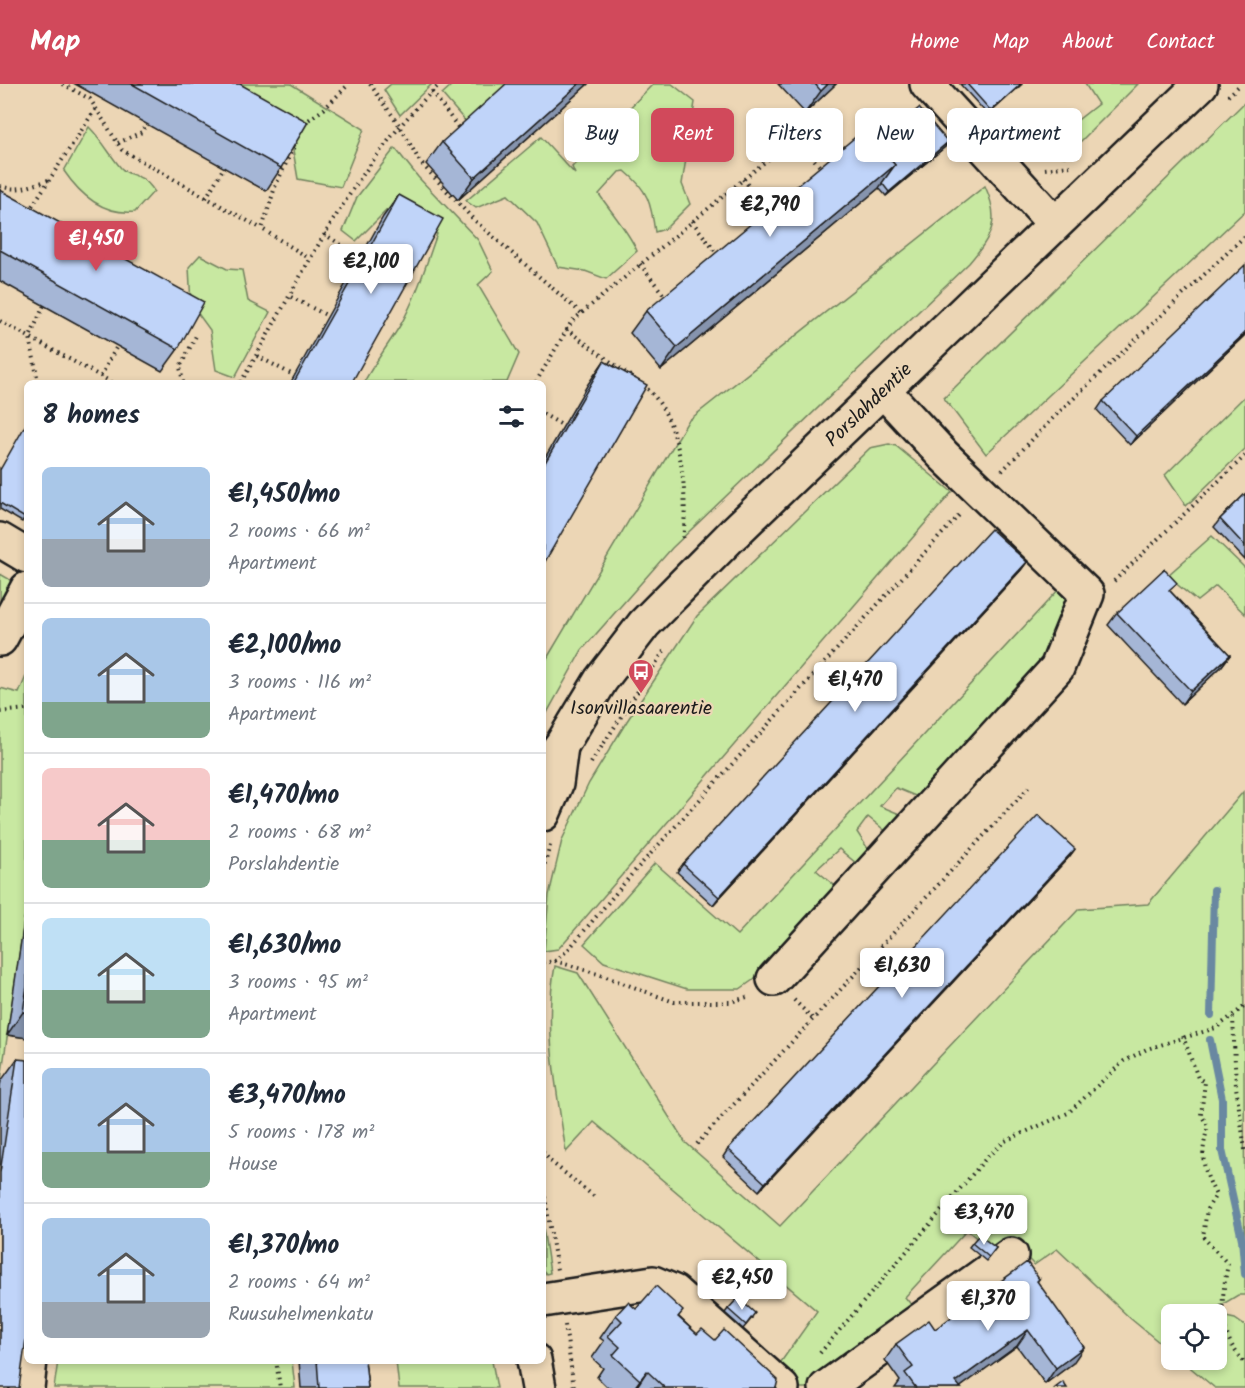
<!DOCTYPE html>
<html lang="en">
<head>
<meta charset="utf-8">
<style>
  :root { --surface:#fff; --page:#f2f2f3; --text:#1f2937; --muted:#747a83; --line:#e0e1e3; --accent:#d1495b }
  body { margin:0; font-family:Kalam,sans-serif; background:var(--page); color:var(--text); height:100vh; display:flex; flex-direction:column; font-size:22px; white-space:nowrap }
  * { box-sizing:border-box; margin:0 }
  p { font-size:20px; color:var(--muted) }
  .icon { flex:none; width:33px; height:33px; fill:none; stroke:currentColor; stroke-width:2; stroke-linecap:round; stroke-linejoin:round }
  .map { position:relative; flex:1; overflow:hidden }
  .side { position:absolute; left:24px; top:296px; width:522px; height:984px; display:flex; flex-direction:column; background:var(--surface); border-radius:9px; box-shadow:0 3px 9px #0003 }
  .side>* { flex:none }
  .top-card { position:absolute; left:564px; top:24px; width:570px; height:54px; display:flex; gap:12px }
  .tools { position:absolute; left:1161px; top:1220px; display:grid; gap:12px }
  .tools a { display:grid; place-items:center; width:66px; height:66px; border-radius:9px; background:var(--surface); box-shadow:0 3px 9px #0003; font-size:30px }
  .price { position:absolute; translate:-50% -51px; padding:0 14px; border-radius:6px; background:#fff; color:#222; font-size:20px; line-height:39px; filter:drop-shadow(0 2px 3px #0008) }
  .price::after { content:''; position:absolute; left:50%; top:36px; width:18px; height:14px; margin-left:-9px; background:inherit; clip-path:polygon(0 0,100% 0,50% 100%) }
  .price.on { background:var(--accent); color:#fff }
  ul { padding:0; list-style:none }
  li { display:flex; align-items:center; gap:18px; height:150px; padding:0 18px }
  li+li { border-top:2px solid var(--line) }
  li span { display:grid; place-items:center; flex:none; width:168px; height:120px; border-radius:9px; color:#555 }
  li>.icon { margin-inline-start:auto }
  span .icon { width:72px; height:72px; fill:#fffc; stroke-width:1 }
  li b { font-size:26px }
  h2 { display:flex; justify-content:space-between; align-items:center; height:72px; padding:0 18px; font-size:26px }
  .tag { padding:0 21px; border-radius:9px; background:var(--surface); box-shadow:0 3px 9px #0003; font-size:21px; line-height:54px }
  .tag.on { background:var(--accent); color:#fff }
  header { display:flex; align-items:center; gap:36px; box-sizing:border-box; height:84px; padding:0 30px; background:var(--accent); color:#fff }
  header strong { font-size:28px }
  nav { display:flex; gap:33px; margin-inline-start:auto; font-size:21px }
  .map>svg:first-child { display:block }
</style>
</head>
<body>
<header>
<strong>Map</strong>
<nav><a>Home</a><a>Map</a><a>About</a><a>Contact</a></nav>
</header>
<div class="map">
<svg width="1245" height="1304" viewBox="0 0 1245 1304">
  <rect width="100%" height="100%" fill="#ecd6b5"/>
  <filter id="ink" filterUnits="userSpaceOnUse"><feTurbulence type="fractalNoise" baseFrequency=".0167" numOctaves="2"/><feDisplacementMap in="SourceGraphic" scale="12" xChannelSelector="R" yChannelSelector="G"/><feConvolveMatrix kernelMatrix="1 2 1 2 8 2 1 2 1" color-interpolation-filters="sRGB"/></filter>
  <g filter="url(#ink)">
    <g fill="#c8e8a1" stroke="#72825e" stroke-width="1.5">
      <path d="M184,0H291L364,45L341,103L298,95L292,60Z"/>
      <path d="M391,0H432L400,31L384,6Z"/>
      <path d="M453,0H509L466,38L442,10Z"/>
      <path d="M653,0H672L695,18L682,100L690,120L665,145L655,148C651,119 648,106 625,87L619,88L599,110C611,128 629,148 637,167L606,195L585,187L558,183L537,139L508,111L476,124L466,117L541,53L575,90L572,83Z"/>
      <path d="M1085,0H1138L1065,73L1037,68L1098,20Z"/>
      <path d="M1245,18V127L986,370L944,314Z"/>
      <path d="M89,43C103,57 109,70 121,84C131,95 140,86 154,107L135,128C104,131 81,112 64,87Z"/>
      <path d="M395,64L418,93L478,156L493,187L478,201L519,270L507,298H364C375,278 389,260 401,240C417,212 426,180 437,150L387,126L356,157L343,147L357,113Z"/>
      <path d="M985,102C1001,137 992,152 969,179L672,464L582,566L543,636V581L688,337Z"/>
      <path d="M200,171L227,185L242,186L248,217L270,228L235,293L216,286L210,246L191,220L189,183Z"/>
      <path d="M1245,312V365L1186,422L1165,391Z"/>
      <path d="M889,360L896,362L952,408L566,856L558,865L544,867L549,811L562,756L589,699L627,637L697,532L870,364Z"/>
      <path d="M1212,452L1245,484V530L1216,502L1197,517L1167,492Z"/>
      <path d="M0,490L9,495L18,509L0,561Z"/>
      <path d="M1060,504L1066,516L1065,538L1048,571L925,716L896,704L880,722L902,731L892,752L868,733L857,748L870,768L856,779L839,765L816,786L839,805L753,896L740,905H687L604,878L584,860L655,779L737,851Z"/>
      <path d="M27,590V817L0,1002V604L19,609Z"/>
      <path d="M1243,708L1245,1211H1238L1208,1229L1210,1230H1172L1171,1268L1131,1235L1057,1165L1034,1181L1011,1157L993,1168L967,1146L905,1213L913,1223L815,1304H796L776,1285L817,1227L594,1038L566,1068C557,1007 543,943 555,882L578,889L685,1058L780,1142L1079,825L1148,820Z"/>
      <path d="M543,1143L550,1189L546,1190L543,1186Z"/>
      <path d="M1217,1231L1235,1235L1245,1242V1304H1215L1180,1275H1216Z"/>
      <path d="M58,1277H292L295,1304H54Z"/>
      <path d="M396,1277H492L497,1304H399Z"/>
    </g>
    <g fill="none" stroke-linecap="round" stroke-linejoin="round">
      <g stroke="#6988a1" stroke-width="8">
        <path d="M1211,931L1214,806"/>
        <path d="M1210,956L1222,1015V1066L1242,1155L1245,1190"/>
      </g>
      <defs>
        <g id="minor">
          <path d="M927,0L1054,139"/>
          <path d="M0,456L27,472"/>
          <path d="M0,555L27,505"/>
          <path d="M543,685L561,662L601,596L644,540L734,449L1201,0"/>
          <path d="M543,730L556,700L561,662"/>
          <path d="M774,895L1057,584L1087,510L943,371L883,306"/>
          <path d="M543,1216L653,1199L674,1208L782,1304"/>
          <path d="M534,1276L539,1304"/>
          <path d="M27,1304L30,1276"/>
          <path d="M826,1304L1011,1171"/>
        </g>
      </defs>
      <use href="#minor" stroke="#1c1c1c" stroke-width="38"/>
      <g stroke="#1c1c1c" stroke-width="4" stroke-dasharray="1.5 4.5" stroke-linecap="butt">
        <path d="M63,0L90,15L122,66L262,145"/>
        <path d="M370,0L400,42L420,78L474,136L581,229"/>
        <path d="M432,8L460,46"/>
        <path d="M1228,12L1241,0"/>
        <path d="M304,39L324,25L349,0"/>
        <path d="M795,53L822,85"/>
        <path d="M296,58L275,103L262,145L309,174"/>
        <path d="M118,59L142,48L146,40"/>
        <path d="M1045,85L1070,82"/>
        <path d="M743,95L770,128"/>
        <path d="M0,102C18,108 31,102 48,96"/>
        <path d="M206,114L224,83"/>
        <path d="M29,127L96,24"/>
        <path d="M692,137L718,171"/>
        <path d="M324,150L361,173"/>
        <path d="M640,180L667,215"/>
        <path d="M291,213L328,232"/>
        <path d="M0,237L111,298"/>
        <path d="M566,245L637,297"/>
        <path d="M257,272L295,292"/>
        <path d="M101,292L117,262"/>
        <path d="M38,298L30,253L44,221"/>
        <path d="M183,298L180,283L197,250"/>
        <path d="M241,298C301,195 352,83 440,0"/>
        <path d="M536,298L572,237L818,34L822,26"/>
        <path d="M643,301C683,333 688,410 683,457"/>
        <path d="M543,330L564,342"/>
        <path d="M1002,387L1053,334L1245,152"/>
        <path d="M1114,497L1245,372"/>
        <path d="M0,628L27,625"/>
        <path d="M591,679L664,567"/>
        <path d="M543,786L551,758"/>
        <path d="M555,877L568,866L632,790L961,429"/>
        <path d="M543,879L555,877L598,890L674,918H731L750,912"/>
        <path d="M794,916L813,935"/>
        <path d="M1233,933L1236,1003L1245,1066"/>
        <path d="M1183,952L1198,994L1205,998L1201,1031L1208,1042C1200,1072 1202,1084 1216,1111L1207,1125L1203,1153L1228,1180C1221,1217 1216,1248 1245,1279"/>
        <path d="M0,992L9,993"/>
        <path d="M697,1060L1029,703"/>
        <path d="M543,1068L550,1077L596,1114"/>
        <path d="M543,1101L557,1186"/>
        <path d="M565,1241L574,1304"/>
        <path d="M820,1269L988,1072L1005,1057L1068,1029L1124,977L1147,965L1216,944L1245,922"/>
        <path d="M276,1276L280,1304"/>
      </g>
      <use href="#minor" stroke="#ecd6b5" stroke-width="33"/>
    </g>
    <g fill="#a5b6d6" stroke="#1c1c1c" stroke-width="1.5">
      <path d="M75,0H240L281,84L266,107Z"/>
      <path d="M588,0L458,116L426,80L442,58Z"/>
      <path d="M778,0H836L805,29Z"/>
      <path d="M960,0H1022L988,31Z"/>
      <path d="M948,58L945,63L886,112L879,104L661,286L630,249L646,227L876,59Z"/>
      <path d="M0,106L178,265L162,287L0,197Z"/>
      <path d="M399,111L352,298H291L383,133Z"/>
      <path d="M1245,251L1130,361L1097,326L1103,317Z"/>
      <path d="M604,277L543,481V377L588,300Z"/>
      <path d="M0,385L27,430L22,438L0,425Z"/>
      <path d="M1245,410V476L1214,443L1220,435Z"/>
      <path d="M1027,478L1021,486L713,821L677,788L683,780Z"/>
      <path d="M1171,508L1230,571L1221,583L1182,620L1108,541L1117,529Z"/>
      <path d="M1075,765L1069,773L759,1107L723,1073L728,1065Z"/>
      <path d="M27,817V954L7,951Z"/>
      <path d="M17,975L0,1304V1002L1,997Z"/>
      <path d="M972,1159L996,1164L986,1177L969,1163Z"/>
      <path d="M1039,1195L1037,1198L1073,1279L1045,1300L1017,1262L960,1303L961,1304H895L900,1297L885,1276L896,1260L935,1245Z"/>
      <path d="M636,1225L679,1233L697,1250L715,1256L776,1304H608L597,1293L603,1284L592,1274L604,1257L600,1254L616,1231Z"/>
      <path d="M728,1225L752,1234L743,1245L725,1229Z"/>
      <path d="M299,1276H365L368,1304H301Z"/>
    </g>
    <g fill="#8694ae" stroke="#1c1c1c" stroke-width="1.5">
      <path d="M579,0H588L458,116L474,94Z"/>
      <path d="M828,0H836L805,29L821,7Z"/>
      <path d="M1021,0H1022L988,31L991,27Z"/>
      <path d="M948,58L945,63L886,112L889,108Z"/>
      <path d="M895,81L879,104L661,286L677,263Z"/>
      <path d="M1245,249V251L1130,361L1136,352Z"/>
      <path d="M1027,478L1021,486L713,821L719,813Z"/>
      <path d="M1230,571L1221,583L1182,620L1191,607Z"/>
      <path d="M1075,765L1069,773L759,1107L765,1099Z"/>
      <path d="M23,928L27,929V954L7,951Z"/>
      <path d="M1028,1246L1017,1262L959,1304L956,1298Z"/>
      <path d="M1084,1263L1073,1279L1045,1300L1056,1284Z"/>
      <path d="M647,1287L636,1304H634L640,1296Z"/>
    </g>
    <g fill="#c0d4f9" stroke="#1c1c1c" stroke-width="1.5">
      <path d="M132,0H240L308,38L281,84Z"/>
      <path d="M506,0H579L474,94L442,58Z"/>
      <path d="M815,0H828L821,7Z"/>
      <path d="M967,0H1021L991,27Z"/>
      <path d="M919,24L948,58L889,108L882,99L895,81L876,59Z"/>
      <path d="M865,45L895,81L677,263L646,227Z"/>
      <path d="M0,106L204,218L178,265L0,166Z"/>
      <path d="M399,111L443,135L352,298H294Z"/>
      <path d="M1245,181V249L1136,352L1103,317Z"/>
      <path d="M604,277L647,301L543,481V382Z"/>
      <path d="M25,342L27,343V430L25,434L0,419V386Z"/>
      <path d="M1245,410V462L1220,435Z"/>
      <path d="M991,445L1027,478L719,813L683,780Z"/>
      <path d="M1164,485L1177,499L1169,506L1230,571L1191,607L1117,529Z"/>
      <path d="M1038,731L1075,765L765,1099L728,1065Z"/>
      <path d="M27,902V929L23,928Z"/>
      <path d="M17,975L27,976V1248L19,1304H0V1089Z"/>
      <path d="M979,1151L996,1164L989,1173L972,1159Z"/>
      <path d="M1027,1178L1039,1195L1037,1197L1084,1263L1056,1284L1028,1246L956,1298L961,1304H916L905,1289L913,1283L896,1260L929,1236L935,1245Z"/>
      <path d="M656,1202L683,1227L678,1233L697,1250L702,1245L715,1256L724,1246L778,1296L776,1304H665L647,1287L640,1296L613,1271L620,1263L608,1252L622,1237L616,1231L628,1218L636,1225Z"/>
      <path d="M738,1214L755,1229L746,1241L728,1225Z"/>
      <path d="M317,1276H365L368,1304H319Z"/>
      <path d="M1063,1298L1067,1304H1055Z"/>
    </g>
  </g>
  <defs>
    <symbol id="bus-pin" viewBox="-11 -11 22 30"><path d="M0 17L-7.5 6A9.5 9.5 0 1 1 7.5 6Z" fill="#d1495b" stroke="#ecd6b5"/><path d="M-5-6H5V4H4V6H2V4H-2V6H-4V4H-5ZM-3.5-4V0h7V-4ZM-3.5 1.2v1.5H-2V1.2ZM2 1.2v1.5H3.5V1.2Z" fill="#fff"/></symbol>
  </defs>
  <g fill-rule="evenodd">
    <use href="#bus-pin" x="626" y="573" width="30" height="40"/>
  </g>
  <g text-anchor="middle" stroke-width="4.5" stroke-linejoin="round" paint-order="stroke">
    <g font-size="20" fill="#1c1c1c" stroke="#ecd6b5">
      <text transform="translate(868 320) rotate(-44)" y="7">Porslahdentie</text>
    </g>
    <g font-size="20" fill="#1c1c1c" stroke="#ecd6b5">
      <text x="641" y="630">Isonvillasaarentie</text>
    </g>
  </g>
</svg>
<div class="tools">
<a><svg class="icon" aria-label="locate" viewBox="0 0 24 24"><circle cx="12" cy="12" r="6"/><path d="M12 2v4M12 18v4M2 12h4M18 12h4"/></svg></a>
</div>
<b class="price" style="left:770px;top:154px">€2,790</b>
<b class="price on" style="left:96px;top:188px">€1,450</b>
<b class="price" style="left:371px;top:211px">€2,100</b>
<b class="price" style="left:855px;top:629px">€1,470</b>
<b class="price" style="left:902px;top:915px">€1,630</b>
<b class="price" style="left:984px;top:1162px">€3,470</b>
<b class="price" style="left:742px;top:1227px">€2,450</b>
<b class="price" style="left:988px;top:1248px">€1,370</b>
<div class="top-card">
<a class="tag">Buy</a>
<a class="tag on">Rent</a>
<a class="tag">Filters</a>
<a class="tag">New</a>
<a class="tag">Apartment</a>
</div>
<section class="side">
<h2>8 homes<svg class="icon" aria-label="filters" viewBox="0 0 24 24"><path d="M4 7h16M4 17h16"/><circle cx="9" cy="7" r="2"/><circle cx="15" cy="17" r="2"/></svg></h2>
<ul>
<li><span style="background:linear-gradient(#a9c7e8 60%,#9aa5b1 0)"><svg class="icon" aria-label="home" viewBox="0 0 24 24"><path d="M3 11l9-7 9 7M6 9v11h12V9"/></svg></span><div><b>€1,450/mo</b><p>2 rooms · 66 m²</p><p>Apartment</p></div></li>
<li><span style="background:linear-gradient(#a9c7e8 70%,#7fa58c 0)"><svg class="icon" aria-label="home" viewBox="0 0 24 24"><path d="M3 11l9-7 9 7M6 9v11h12V9"/></svg></span><div><b>€2,100/mo</b><p>3 rooms · 116 m²</p><p>Apartment</p></div></li>
<li><span style="background:linear-gradient(#f6c9c9 60%,#7fa58c 0)"><svg class="icon" aria-label="home" viewBox="0 0 24 24"><path d="M3 11l9-7 9 7M6 9v11h12V9"/></svg></span><div><b>€1,470/mo</b><p>2 rooms · 68 m²</p><p>Porslahdentie</p></div></li>
<li><span style="background:linear-gradient(#bfe0f5 60%,#7fa58c 0)"><svg class="icon" aria-label="home" viewBox="0 0 24 24"><path d="M3 11l9-7 9 7M6 9v11h12V9"/></svg></span><div><b>€1,630/mo</b><p>3 rooms · 95 m²</p><p>Apartment</p></div></li>
<li><span style="background:linear-gradient(#a9c7e8 70%,#7fa58c 0)"><svg class="icon" aria-label="home" viewBox="0 0 24 24"><path d="M3 11l9-7 9 7M6 9v11h12V9"/></svg></span><div><b>€3,470/mo</b><p>5 rooms · 178 m²</p><p>House</p></div></li>
<li><span style="background:linear-gradient(#a9c7e8 70%,#9aa5b1 0)"><svg class="icon" aria-label="home" viewBox="0 0 24 24"><path d="M3 11l9-7 9 7M6 9v11h12V9"/></svg></span><div><b>€1,370/mo</b><p>2 rooms · 64 m²</p><p>Ruusuhelmenkatu</p></div></li>
</ul>
</section>
</div>
</body>
</html>
